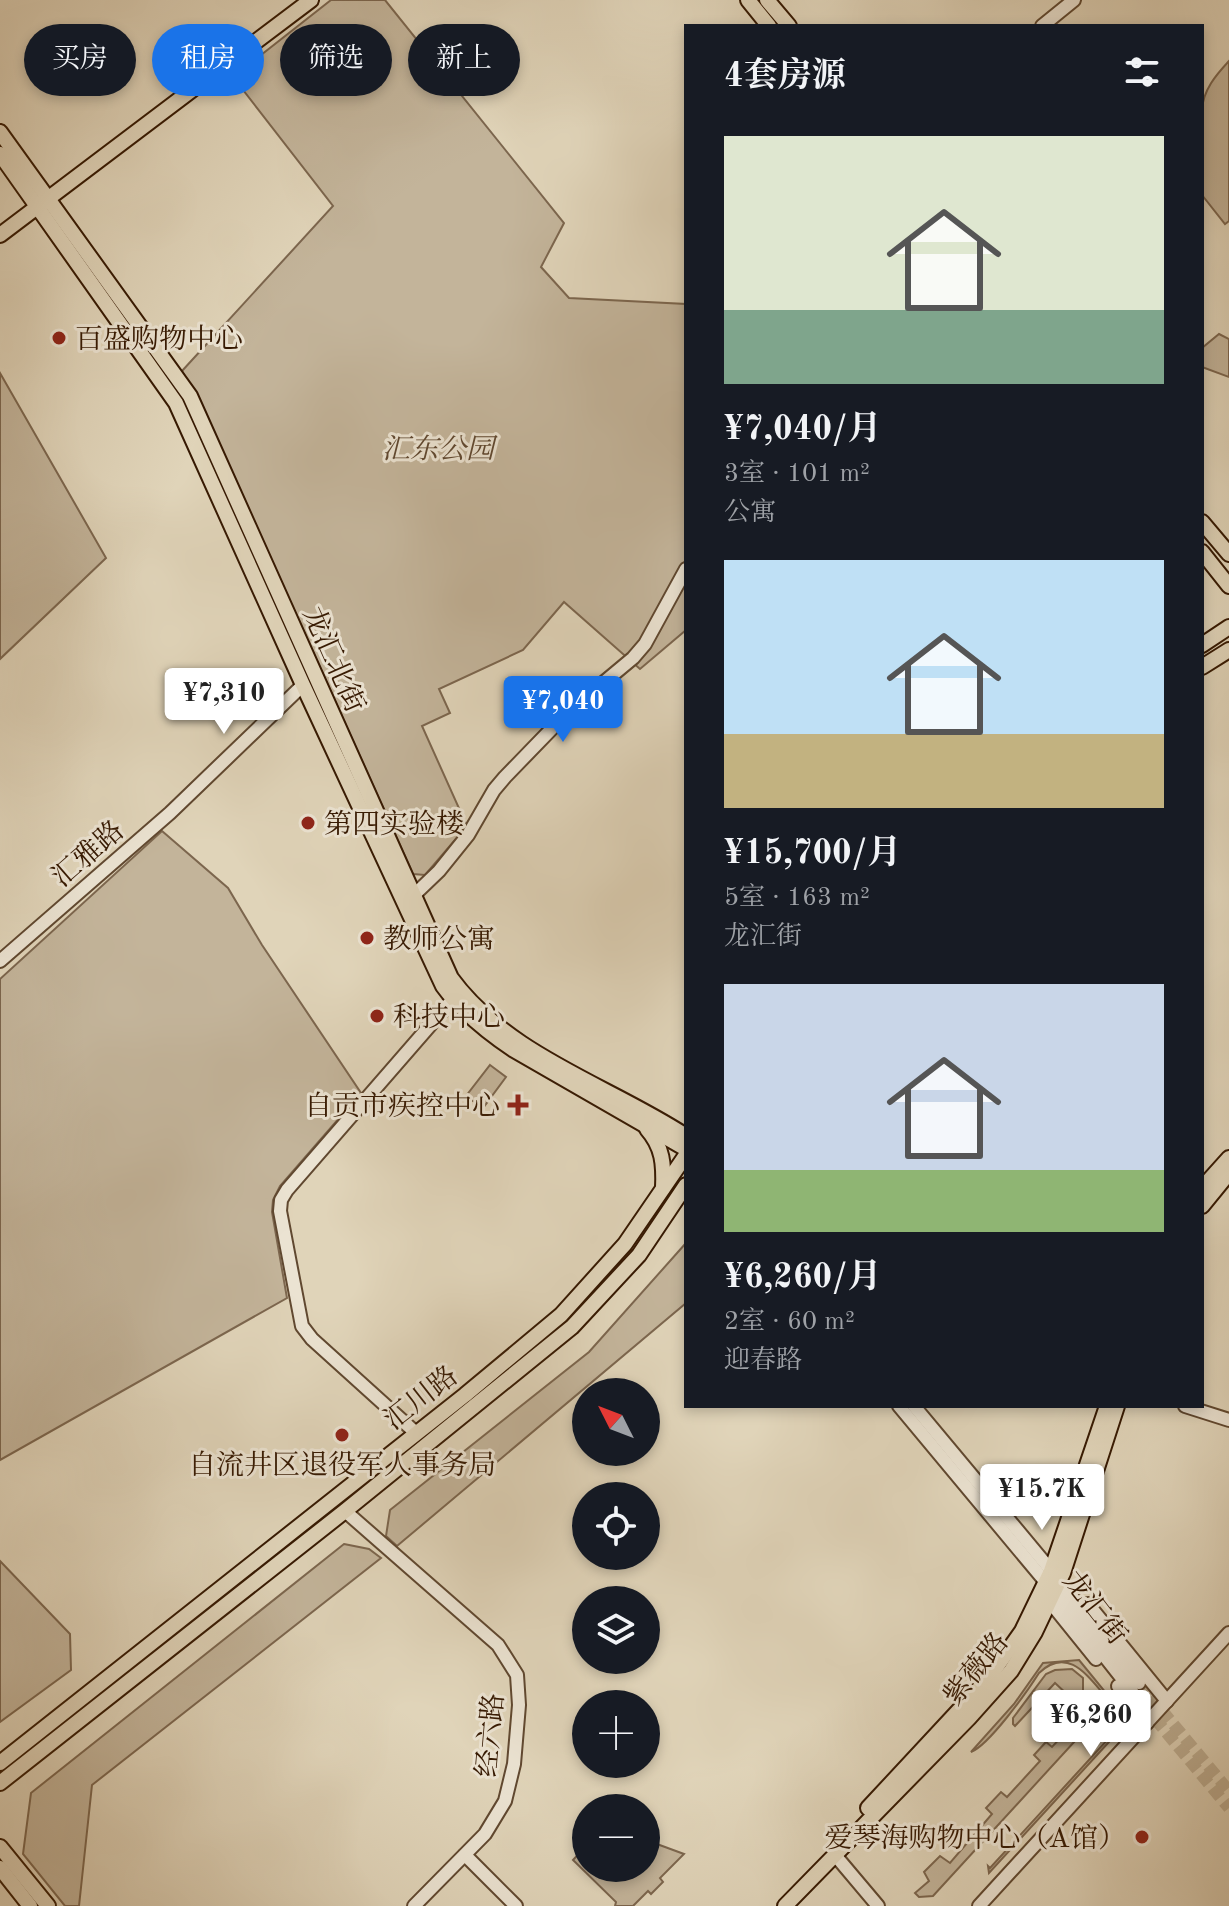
<!DOCTYPE html>
<html lang="zh">
<head>
<meta charset="utf-8">
<style>
  :root { --surface:#171b24; --page:#242831; --text:#f1f3f6; --muted:#9ea1a6; --accent:#1a73e8 }
  body { margin:0; font-family:"Old Standard TT","Noto Serif SC",serif; background:var(--page); color:var(--text); height:100vh; display:flex; flex-direction:column; font-size:30px; white-space:nowrap }
  * { box-sizing:border-box; margin:0 }
  p { font-size:26px; color:var(--muted) }
  .icon { flex:none; width:44px; height:44px; fill:none; stroke:currentColor; stroke-width:2; stroke-linecap:round; stroke-linejoin:round }
  .map { position:relative; flex:1; overflow:hidden }
  .sheet { position:absolute; left:684px; top:24px; width:520px; height:1384px; display:flex; flex-direction:column; background:var(--surface); border-radius:0px; box-shadow:0 4px 12px #0003 }
  .sheet>* { flex:none }
  .guide { position:absolute; left:24px; top:24px; width:540px; height:72px; display:flex; gap:16px }
  .needle { width:52px; rotate:312deg }
  .controls { position:absolute; left:572px; top:1378px; display:grid; gap:16px }
  .controls a { display:grid; place-items:center; width:88px; height:88px; border-radius:50%; background:var(--surface); box-shadow:0 4px 12px #0003; font-size:40px }
  .price { position:absolute; translate:-50% -68px; padding:0 18px; border-radius:8px; background:#fff; color:#222; font-size:26px; line-height:52px; filter:drop-shadow(0 2px 4px #0008) }
  .price::after { content:''; position:absolute; left:50%; top:48px; width:24px; height:18px; margin-left:-12px; background:inherit; clip-path:polygon(0 0,100% 0,50% 100%) }
  .price.active { background:var(--accent); color:#fff }
  ul { padding:0; list-style:none }
  li { display:grid; align-content:center; gap:16px; height:424px; padding:0 40px }
  li span { display:grid; place-items:center; height:248px; border-radius:0px; color:#555 }
  li>.icon { margin-inline-start:auto }
  span .icon { width:144px; height:144px; fill:#fffc; stroke-width:1 }
  li b { font-size:34px }
  h2 { display:flex; justify-content:space-between; align-items:center; height:96px; padding:0 40px; font-size:34px }
  .tag { padding:0 28px; border-radius:36px; background:var(--surface); box-shadow:0 4px 12px #0003; font-size:28px; line-height:72px }
  .tag.active { background:var(--accent); color:#fff }
  .map>svg:first-child { display:block }
</style>
</head>
<body>
<div class="map">
<svg width="1229" height="1906" viewBox="0 0 1229 1906">
  <rect width="100%" height="100%" fill="#e0d4b9"/>
  <filter id="stains"><feTurbulence type="fractalNoise" baseFrequency=".0025" numOctaves="4"/><feColorMatrix values="0 0 0 0 .2 0 0 0 0 .09 0 0 0 0 .02 0 0 0 .5 -.17"/></filter>
  <radialGradient id="worn" r=".72"><stop offset=".6" stop-color="#630" stop-opacity="0"/><stop offset="1" stop-color="#630" stop-opacity=".3"/></radialGradient>
  <g fill="#c3b49a" stroke="#7c664e" stroke-width="2">
    <path d="M331,0H385L564,223L541,267L569,298L686,304V630L640,669L564,602L523,650L439,689L450,713L422,726L467,826L425,875L413,874L212,428L182,371L333,206L233,77Z"/>
    <path d="M1229,61V221L1225,224L1202,195V110C1203,90 1216,75 1229,61Z"/>
    <path d="M1219,334L1229,339V377L1202,367V348Z"/>
    <path d="M0,373L106,558L0,659Z"/>
    <path d="M162,831L228,888L262,945L361,1093L280,1186L273,1200L272,1212L287,1298L0,1460V979Z"/>
    <path d="M490,1065L506,1077L483,1108L466,1096Z"/>
    <path d="M686,1243V1303L397,1546L386,1536L390,1510L589,1352Z"/>
    <path d="M344,1544L369,1549L381,1558L92,1785L79,1906H65L23,1854L31,1793Z"/>
    <path d="M0,1561L70,1634L71,1670L0,1722Z"/>
    <path d="M1079,1660L1120,1710L1119,1731L989,1873L988,1866L990,1868L1110,1737L1108,1734C1114,1728 1118,1720 1115,1711C1113,1704 1106,1697 1101,1691C1084,1671 1065,1648 1039,1673C1027,1692 989,1745 971,1752L1014,1704L1043,1663Z"/>
    <path d="M1072,1669L1083,1678V1693L1042,1739L1035,1732L1069,1696L1055,1683L1015,1726L1013,1724V1718L1046,1674L1055,1670Z"/>
    <path d="M1092,1699L1103,1703L1110,1717H1087L1086,1729L933,1896L919,1897L915,1893L929,1881L924,1872L940,1856L950,1863L992,1814L986,1808L1001,1792L1007,1797L1040,1761L1034,1755L1046,1742L1052,1747L1085,1712L1080,1706Z"/>
    <path d="M646,1840L684,1854L660,1878L663,1882L651,1894L648,1891L633,1906H615L616,1902L573,1860L586,1846V1868H646Z"/>
  </g>
  <g fill="none" stroke-linecap="round" stroke-linejoin="round">
    <g stroke="#beaf94" stroke-width="12" stroke-dasharray="12 6" stroke-linecap="butt">
      <path d="M1139,1683L1229,1791"/>
      <path d="M1132,1691L1229,1808"/>
    </g>
    <defs>
      <g id="minor">
        <path d="M1042,26L1074,0"/>
        <path d="M414,895L439,871L468,835L494,790L505,777L567,713L633,658L645,644L686,569"/>
        <path d="M0,961L170,813L303,685"/>
        <path d="M899,1406L1054,1592L1132,1691"/>
        <path d="M914,1406L1059,1580L1139,1683"/>
        <path d="M1185,1406L1229,1420"/>
        <path d="M416,1433L312,1339L302,1326L280,1211L281,1200L287,1190L453,999"/>
        <path d="M345,1511L498,1645L517,1675L519,1705L514,1764L505,1801L485,1834L414,1906"/>
        <path d="M1050,1602L1096,1659"/>
        <path d="M1088,1604L1167,1701"/>
        <path d="M1118,1686L1147,1723"/>
        <path d="M465,1855L516,1906"/>
        <path d="M835,1855L878,1906"/>
        <path d="M979,1906L1229,1633"/>
      </g>
      <g id="major">
        <path d="M748,0L769,26"/>
        <path d="M767,0L789,26"/>
        <path d="M0,132L190,396L451,978C508,1056 608,1085 686,1136"/>
        <path d="M0,154L176,403L303,685L443,986C462,1012 487,1032 514,1050L686,1149"/>
        <path d="M0,235L311,0"/>
        <path d="M1202,522L1229,554"/>
        <path d="M1202,552L1229,586"/>
        <path d="M1202,645L1229,627"/>
        <path d="M1202,667L1229,650"/>
        <path d="M647,1129C663,1147 664,1165 663,1188"/>
        <path d="M1202,1188L1229,1158"/>
        <path d="M1202,1206L1229,1173"/>
        <path d="M0,1763L465,1395L561,1315L625,1244L686,1155"/>
        <path d="M0,1783L345,1511L572,1327L639,1255L686,1185"/>
        <path d="M868,1808L988,1679L1022,1631L1051,1571L1107,1406"/>
        <path d="M0,1847L48,1906"/>
        <path d="M0,1868L30,1906"/>
        <path d="M785,1906L969,1718L1011,1671L1035,1632L1063,1573L1117,1406"/>
      </g>
    </defs>
    <use href="#minor" stroke="#604830" stroke-width="16"/>
    <use href="#major" stroke="#361902" stroke-width="18"/>
    <use href="#minor" stroke="#ebe3d2" stroke-width="12"/>
    <use href="#major" stroke="#e0d4b9" stroke-width="14"/>
  </g>
  <g fill="#8f2418" stroke="#ebe3d2" stroke-width="3">
    <circle cx="59" cy="338" r="8"/>
    <circle cx="308" cy="823" r="8"/>
    <circle cx="367" cy="938" r="8"/>
    <circle cx="377" cy="1016" r="8"/>
    <path d="M514 1093h8v8h8v8h-8v8h-8v-8h-8v-8h8z"/>
    <circle cx="342" cy="1435" r="8"/>
    <circle cx="1142" cy="1837" r="8"/>
  </g>
  <g text-anchor="middle" stroke-width="6" stroke-linejoin="round" paint-order="stroke">
    <g font-size="28" fill="#361902" stroke="#ebe3d2" text-anchor="start">
      <text x="75" y="348">百盛购物中心</text>
      <text x="324" y="833">第四实验楼</text>
      <text x="383" y="948">教师公寓</text>
      <text x="393" y="1026">科技中心</text>
      <text x="500" y="1115" text-anchor="end">自贡市疾控中心</text>
      <text x="342" y="1474" text-anchor="middle">自流井区退役军人事务局</text>
      <text x="1126" y="1847" text-anchor="end">爱琴海购物中心（A馆）</text>
    </g>
    <g font-size="28" font-style="italic" fill="#604830" stroke="#ebe3d2">
      <text x="438" y="458">汇东公园</text>
    </g>
    <g font-size="28" fill="#361902" stroke="#ebe3d2">
      <text transform="translate(335 659) rotate(66)" y="10">龙汇北街</text>
      <text transform="translate(87 853) rotate(-41)" y="10">汇雅路</text>
      <text transform="translate(420 1397) rotate(-38)" y="10">汇川路</text>
      <text transform="translate(1096 1607) rotate(52)" y="10">龙汇街</text>
      <text transform="translate(975 1668) rotate(-51)" y="10">紫薇路</text>
      <text transform="translate(489 1735) rotate(-85)" y="10">经六路</text>
    </g>
  </g>
  <rect width="100%" height="100%" filter="url(#stains)"/>
  <rect width="100%" height="100%" fill="url(#worn)"/>
</svg>
<div class="controls">
<a><svg class="needle" viewBox="-14 -14 28 28"><path d="M0-13l5 13h-10z" fill="#e53935"/><path d="M0 13l5-13h-10z" fill="#9ea1a6"/></svg></a>
<a><svg class="icon" aria-label="locate" viewBox="0 0 24 24"><circle cx="12" cy="12" r="6"/><path d="M12 2v4M12 18v4M2 12h4M18 12h4"/></svg></a>
<a><svg class="icon" aria-label="layers" viewBox="0 0 24 24"><path d="M12 4l9 5-9 5-9-5zM3 14l9 5 9-5"/></svg></a>
<a>+</a>
<a>−</a>
</div>
<b class="price" style="left:224px;top:736px">¥7,310</b>
<b class="price active" style="left:563px;top:744px">¥7,040</b>
<b class="price" style="left:1042px;top:1532px">¥15.7K</b>
<b class="price" style="left:1091px;top:1758px">¥6,260</b>
<div class="guide">
<a class="tag">买房</a>
<a class="tag active">租房</a>
<a class="tag">筛选</a>
<a class="tag">新上</a>
</div>
<section class="sheet">
<h2>4套房源<svg class="icon" aria-label="filters" viewBox="0 0 24 24"><path d="M4 7h16M4 17h16"/><circle cx="9" cy="7" r="2"/><circle cx="15" cy="17" r="2"/></svg></h2>
<ul>
<li><span style="background:linear-gradient(#dfe7d0 70%,#7fa58c 0)"><svg class="icon" aria-label="home" viewBox="0 0 24 24"><path d="M3 11l9-7 9 7M6 9v11h12V9"/></svg></span><div><b>¥7,040/月</b><p>3室 · 101 m²</p><p>公寓</p></div></li>
<li><span style="background:linear-gradient(#bfe0f5 70%,#c2b280 0)"><svg class="icon" aria-label="home" viewBox="0 0 24 24"><path d="M3 11l9-7 9 7M6 9v11h12V9"/></svg></span><div><b>¥15,700/月</b><p>5室 · 163 m²</p><p>龙汇街</p></div></li>
<li><span style="background:linear-gradient(#c9d6e8 75%,#8fb573 0)"><svg class="icon" aria-label="home" viewBox="0 0 24 24"><path d="M3 11l9-7 9 7M6 9v11h12V9"/></svg></span><div><b>¥6,260/月</b><p>2室 · 60 m²</p><p>迎春路</p></div></li>
</ul>
</section>
</div>
</body>
</html>
